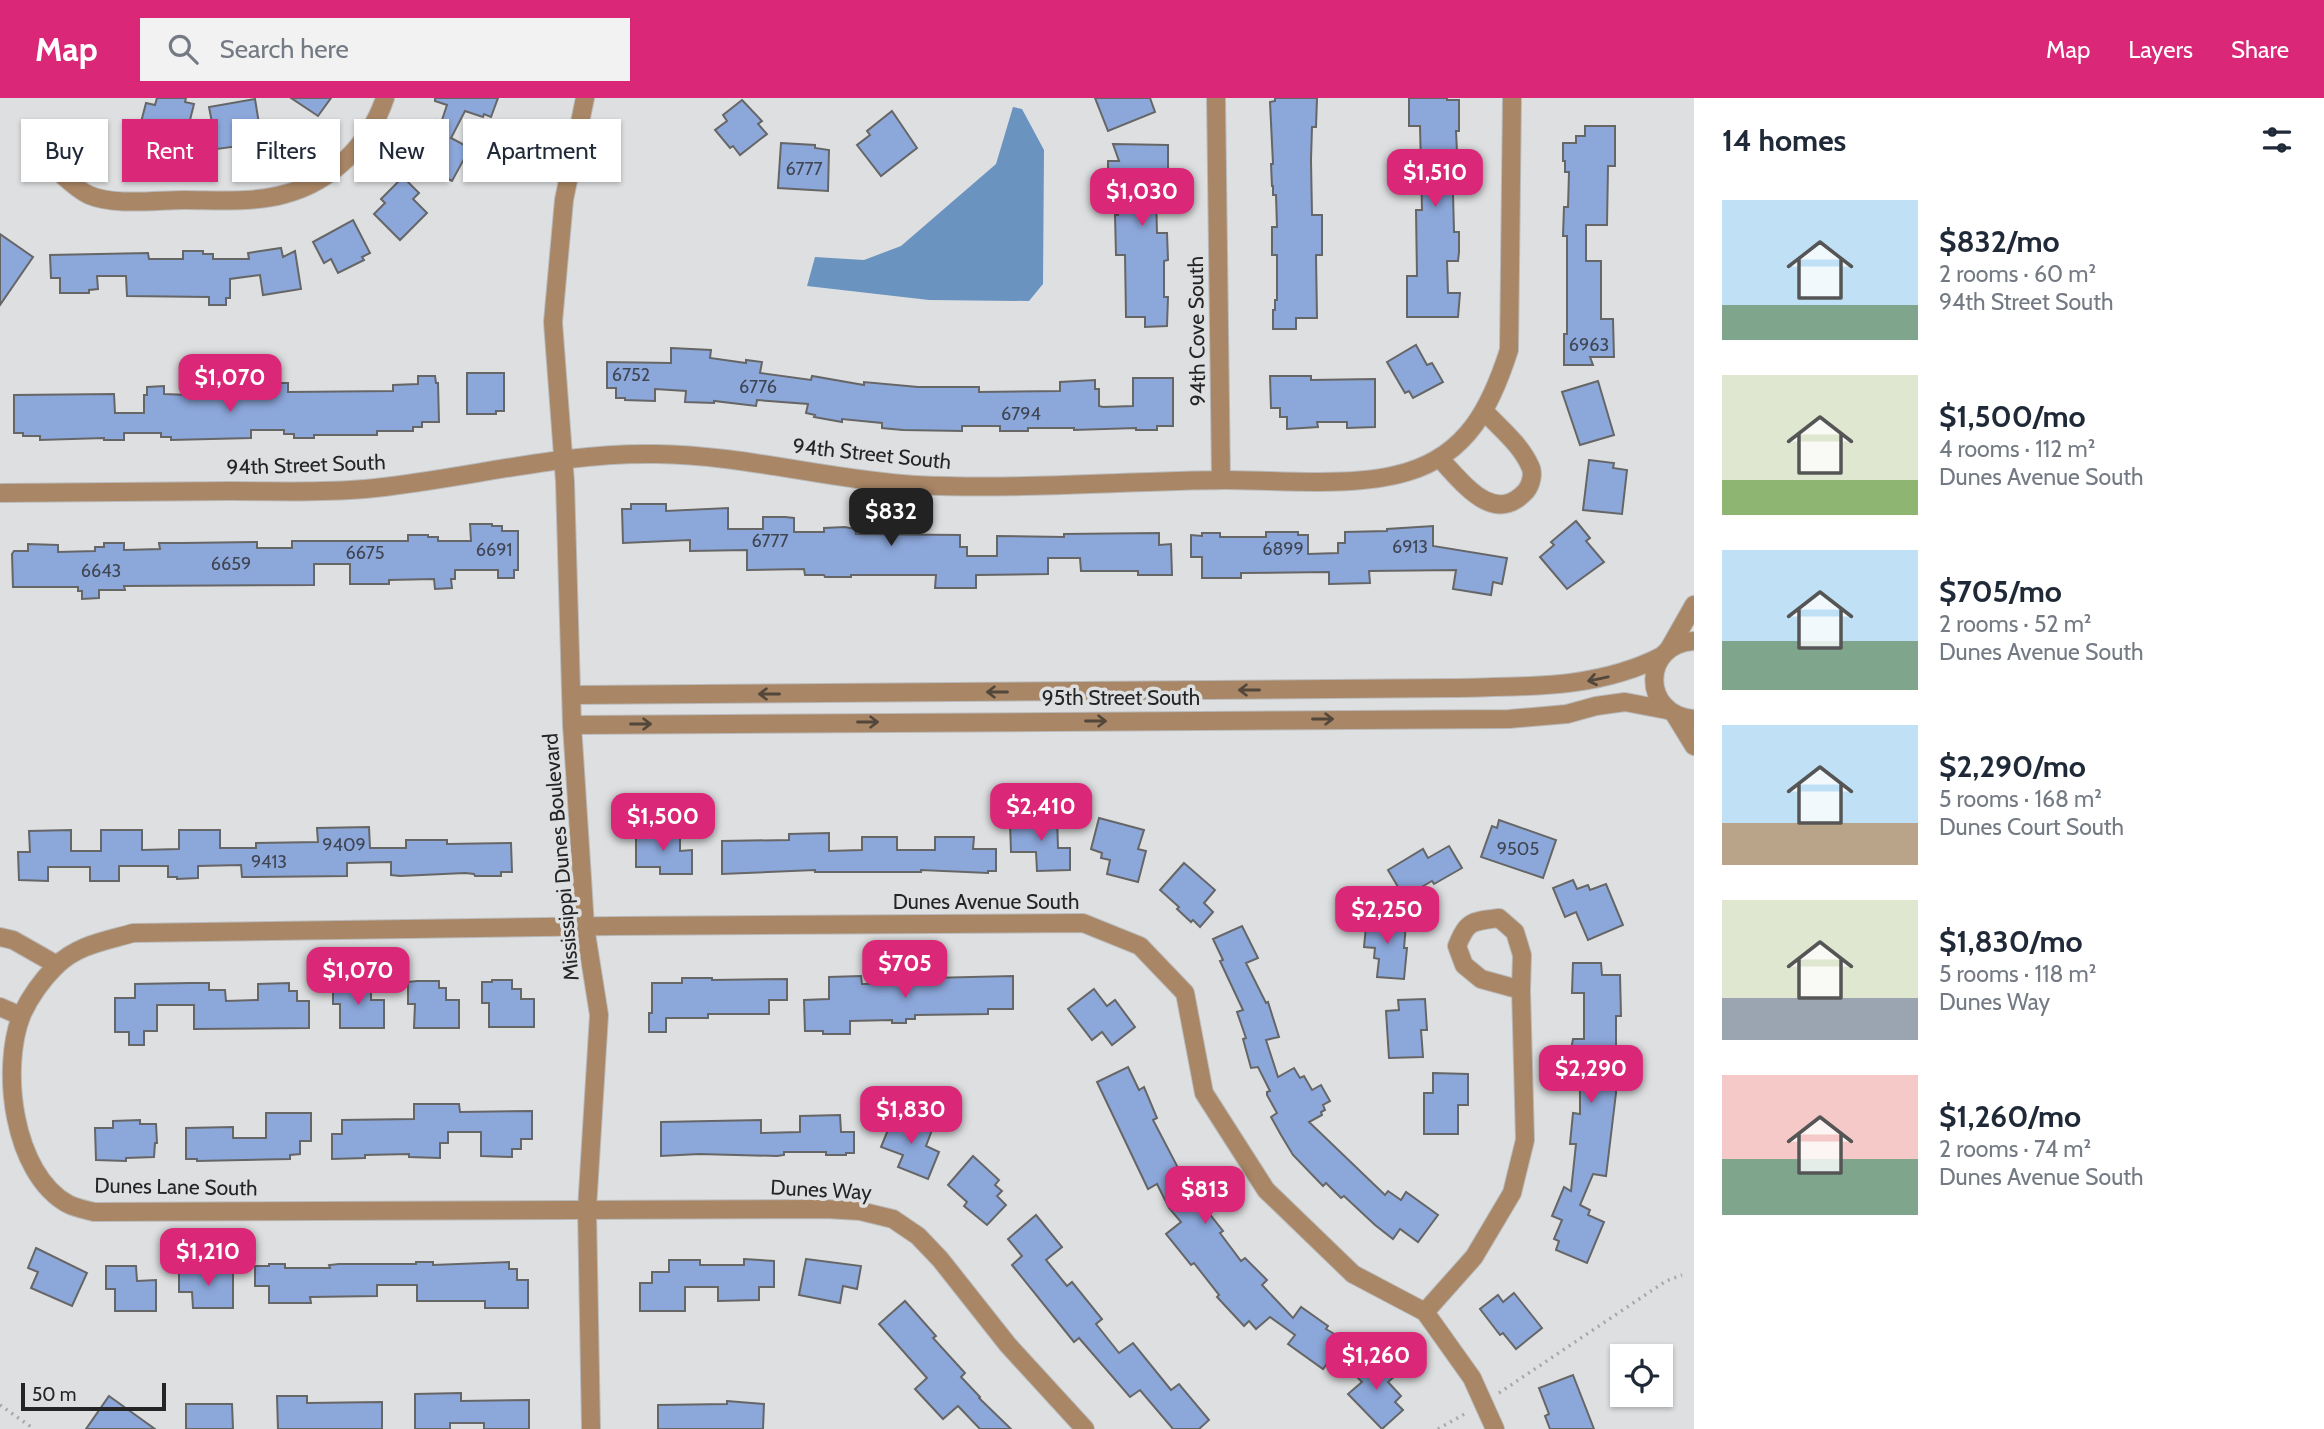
<!DOCTYPE html>
<html lang="en">
<head>
<meta charset="utf-8">
<style>
  :root { --surface:#fff; --page:#f2f2f3; --text:#1f2937; --muted:#747a83; --accent:#db2777 }
  body { margin:0; font-family:Cabin,sans-serif; background:var(--page); color:var(--text); height:100vh; display:flex; flex-direction:column; font-size:26px; white-space:nowrap }
  * { box-sizing:border-box; margin:0 }
  p { font-size:23px; color:var(--muted) }
  .icon { flex:none; width:38px; height:38px; fill:none; stroke:currentColor; stroke-width:2; stroke-linecap:round; stroke-linejoin:round }
  .map { position:relative; flex:1; overflow:hidden }
  .drawer { display:flex; flex-direction:column; background:var(--surface); width:630px }
  .drawer>* { flex:none }
  .top-card { position:absolute; left:21px; top:21px; width:665px; height:63px; display:flex; gap:14px }
  .controls { position:absolute; left:1610px; top:1246px; display:grid; gap:14px }
  .controls a { display:grid; place-items:center; width:63px; height:63px; border-radius:0px; background:var(--surface); box-shadow:0 2px 5px #0004; font-size:35px }
  .scale { position:absolute; left:21px; bottom:18px; width:145px; box-sizing:border-box; padding-left:7px; border:4px solid #252526; border-top:0; font-size:19px; line-height:24px; white-space:nowrap; color:#252526; -webkit-text-stroke:5px #dedfe0; paint-order:stroke }
  .price { position:absolute; translate:-50% -60px; padding:0 16px; border-radius:14px; background:var(--accent); color:#fff; font-size:23px; line-height:46px; filter:drop-shadow(0 2px 4px #0008) }
  .price::after { content:''; position:absolute; left:50%; top:42px; width:21px; height:16px; margin-left:-10px; background:inherit; clip-path:polygon(0 0,100% 0,50% 100%) }
  .price.active { background:#222; color:#fff }
  ul { padding:0; list-style:none }
  li { display:flex; align-items:center; gap:21px; height:175px; padding:0 28px }
  li span { display:grid; place-items:center; flex:none; width:196px; height:140px; border-radius:0px; color:#555 }
  li>.icon { margin-inline-start:auto }
  span .icon { width:84px; height:84px; fill:#fffc; stroke-width:1 }
  li b { font-size:30px }
  h2 { display:flex; justify-content:space-between; align-items:center; height:84px; padding:0 28px; font-size:30px }
  .pill { padding:0 24px; border-radius:0px; background:var(--surface); box-shadow:0 2px 5px #0004; font-size:24px; line-height:63px }
  .pill.active { background:var(--accent); color:#fff }
  header { display:flex; align-items:center; gap:42px; box-sizing:border-box; height:98px; padding:0 35px; background:var(--accent); color:#fff }
  header strong { font-size:33px }
  nav { display:flex; gap:38px; margin-inline-start:auto; font-size:24px }
  .search { width:490px; height:63px; background:var(--page); display:flex; align-items:center; gap:18px; box-sizing:border-box; padding:0 24px; border-radius:0px; color:var(--muted); font-size:26px }
  main { display:flex; flex:1; min-height:0 }
  .map>svg:first-child { display:block }
</style>
</head>
<body>
<header>
<strong>Map</strong>
<div class="search"><svg class="icon" aria-label="search" viewBox="0 0 24 24"><circle cx="10" cy="10" r="6"/><path d="M15 15l6 6"/></svg>Search here</div>
<nav><a>Map</a><a>Layers</a><a>Share</a></nav>
</header>
<main>
<div class="map">
<svg width="1694" height="1331" viewBox="0 0 1694 1331">
  <rect width="100%" height="100%" fill="#dedfe0"/>
  <path fill="#6a94bf" d="M1013,9L1022,11L1044,52L1043,186L1029,203L929,202L807,188L815,159L864,162L901,148L996,66Z"/>
  <g fill="#8ca7da" stroke="#666667" stroke-width="2">
    <path d="M157,0H186L185,4L194,6L185,42L140,28L146,5L155,7Z"/>
    <path d="M291,0H331L318,18Z"/>
    <path d="M435,0H498L491,19L484,16L483,19L465,13L451,40L470,50L452,83L420,66L427,53L421,50L436,22L441,25L447,7L435,3Z"/>
    <path d="M1095,0H1150L1155,14L1108,33Z"/>
    <path d="M1275,0H1317L1316,29H1312L1311,62L1312,117H1322V157H1316L1317,220H1296V231H1273V212H1275V202H1277V157H1272V129H1277L1276,97H1273V88H1272L1271,66H1273L1270,4L1275,3Z"/>
    <path d="M1409,0H1447V2H1459V33H1456L1459,95H1453L1454,134H1459V154L1458,163H1447L1448,195H1460L1458,219H1407V178H1417L1416,112H1422L1420,28H1409Z"/>
    <path d="M255,1L261,38L246,40L247,47L217,51L209,9Z"/>
    <path d="M742,2L762,23L758,26L767,36L740,57L733,48L730,50L715,32L727,23L723,17Z"/>
    <path d="M892,13L917,50L881,78L857,47L870,37L867,33Z"/>
    <path d="M1585,28H1615V68H1608L1607,127H1586V163H1601V221H1613L1614,259H1590L1593,267H1564V236H1567V138H1563L1564,109H1568L1569,74H1565V63H1563V45H1576V38H1585Z"/>
    <path d="M781,45L815,47V50L829,52L828,93L778,90Z"/>
    <path d="M1113,46L1168,47V74H1171V97H1156L1157,135H1167L1168,162L1164,163V199H1168L1167,228L1145,229V219H1126L1125,157H1116L1115,117H1118L1119,84H1108V63H1119Z"/>
    <path d="M403,79L419,95L413,101L427,115L400,142L374,116L385,105L381,101Z"/>
    <path d="M353,122L370,155L362,159L364,162L338,175L331,161L324,165L313,144Z"/>
    <path d="M0,136L33,159L0,207Z"/>
    <path d="M281,150L283,159L295,153L301,191L263,197L260,177L230,181V200H226V207H209V199L127,198L126,178H97L98,191L89,192V195H60V180H51L50,157L148,155L149,161H183V153H203V156H213V161H249L248,155Z"/>
    <path d="M1416,247L1427,267L1432,265L1443,284L1413,300L1409,293L1405,295L1387,264Z"/>
    <path d="M671,250L711,252L710,260L746,265V262L762,264L760,275L811,282L812,278L864,287V284L918,289H979V294L1060,293V284L1095,282V291H1099V308L1103,309L1133,308V280H1173V328H1157V332H1136V330L1074,332V330H1028V333H1000V328H962V333L903,332L882,330V325L842,321V324L814,319L815,317L806,315L808,306L757,302L756,308L714,303V305L685,304L686,293L655,291V303L625,302V300H616V290H607V264L671,265Z"/>
    <path d="M467,275H504V313H496V316H467Z"/>
    <path d="M418,278H435L436,285H438L439,324H422V329H413V333H377V337H314V340H294V336H284V332H251V340L171,342V339H161V335H124V342H104V340L40,342V338H23V335H14V297L114,296L115,315H144V297H147V289L164,288V296L190,297H268V294H271V285H288V294L393,293V287L418,286Z"/>
    <path d="M1270,278H1311V282L1375,281V329L1347,330V324H1317L1318,329L1287,331V319H1280V310H1271Z"/>
    <path d="M1598,283L1614,337L1580,347L1562,294Z"/>
    <path d="M1589,362L1614,365L1613,370L1627,372L1622,416L1583,412Z"/>
    <path d="M631,406H666V413L728,410V431H763V419H785L794,420V434H824V430L845,429L855,431L856,436L960,437V449H967V458H997V438L1064,439V436L1159,435V447L1171,446L1172,477H1138V473H1081L1080,460H1048V476L976,477V490H935L936,477H851V479H825L824,477H805L804,471L747,472V452L690,453V442L623,445L622,411H631Z"/>
    <path d="M1576,423L1590,440L1586,443L1604,464L1567,491L1540,459L1554,447L1551,444Z"/>
    <path d="M470,426H492V428H502V433H518V472H514V480H498V472H455V481H451L452,490L435,491L434,481L389,482V486H350V466H314V487L124,488L125,492H99V500L82,501V493H78V489H13L12,456L14,453H28V446L58,447V454L95,453V449H104V445H124V452L160,451L159,445H182L257,444V450H292V443H408V437H428V439H438V443H471Z"/>
    <path d="M1433,428V448L1507,460L1502,486L1493,484L1491,497L1453,491L1456,472L1369,473L1370,485L1329,486V474L1241,475V480H1202V459H1191V437L1202,438V435H1220V439H1266V434H1298V437H1308V456L1338,455V445H1345V434L1387,433V431Z"/>
    <path d="M1057,719L1058,750H1070V772L1037,773L1036,754H1011L1010,724L1030,723V720Z"/>
    <path d="M1099,720L1144,732L1138,751L1146,753L1138,784L1107,776L1110,762L1101,760L1102,755L1091,751Z"/>
    <path d="M1499,722L1556,742L1543,780L1481,759L1492,728L1497,730Z"/>
    <path d="M369,729L370,750H406V742H447V746L511,745L512,774H501V778H475L474,776L465,775L400,778L391,777V764L347,765V778L250,779H242L241,767L198,768V780L177,781V779H168V768H119V783H90V769H48V783L19,782L18,754H30L29,733L71,732V753H101V732H142V752L179,751V732H220V750H256V745L318,744L317,730Z"/>
    <path d="M636,734H680V753L692,752V776H660V769H636Z"/>
    <path d="M829,735V753L862,752V739H897V752H935V739H974L973,751H996V773H988V775L921,772V774H815V772L722,776V743L789,742V736Z"/>
    <path d="M1449,748L1462,770L1434,786L1432,783L1404,799L1388,772L1423,751L1428,760Z"/>
    <path d="M1184,765L1215,792L1204,805L1213,814L1200,829L1193,822L1191,824L1177,811L1179,809L1160,792Z"/>
    <path d="M1573,782L1577,791L1588,787L1590,792L1606,786L1623,827L1588,842L1576,814L1565,819L1553,790Z"/>
    <path d="M1367,818L1399,821L1398,825L1406,826L1404,850H1407L1404,881L1377,879L1379,861L1374,860L1375,850L1364,849Z"/>
    <path d="M1242,828L1258,860L1246,865L1266,905L1268,904L1279,939L1266,942L1278,979L1294,970L1300,980L1304,978L1312,992L1321,987L1330,1003L1323,1007L1325,1012L1321,1014L1322,1017L1309,1024L1385,1097L1388,1093L1401,1102L1406,1094L1438,1117L1418,1144L1400,1131L1393,1141L1375,1127L1344,1098L1341,1100L1326,1085L1323,1088L1293,1057L1281,1037L1271,1019L1277,1015L1267,997V994L1270,993L1258,969L1251,970L1243,941L1246,940L1237,914L1243,912L1220,863L1223,862L1213,841Z"/>
    <path d="M1573,865H1601L1602,877H1620L1621,918H1616V995L1606,1078L1593,1076L1580,1107L1590,1112L1588,1117L1604,1124L1587,1165L1556,1152L1559,1143L1554,1141L1562,1122L1552,1118L1564,1089L1571,1093L1576,1046H1570L1573,1015L1580,1016V972H1571V952L1573,941H1584V895H1572Z"/>
    <path d="M929,877V880L1013,878V911H988V916L915,917V921H906V925H892V922L850,923V936H823V933H805L804,902L829,901V879L861,878L862,886L906,885V878Z"/>
    <path d="M682,880H712V882L787,881V902H769V916H708V920H666V934H649V915H652V885H682Z"/>
    <path d="M492,882H512V891H521V901H534V929H489V905H482V884H492Z"/>
    <path d="M417,883H439V890H446V902H459V930H414L415,906H408V884Z"/>
    <path d="M363,884V891H371V902H384V930H340V906H333V885Z"/>
    <path d="M190,885H209V892H225L226,903L258,902V886L289,885V893H297V903H309V930L194,931V907H157V933H144V947H129V934H115V900H135V886Z"/>
    <path d="M1094,891L1107,908L1115,902L1135,929L1112,947L1102,934L1092,942L1068,911Z"/>
    <path d="M1425,901L1427,932H1421L1423,959L1389,960L1386,913L1399,912L1398,902Z"/>
    <path d="M1128,969L1139,992L1144,989L1157,1020L1153,1022L1200,1112L1204,1109L1223,1133L1220,1135L1241,1163L1245,1160L1267,1182L1262,1187L1293,1220L1301,1209L1328,1228L1326,1231L1336,1237L1331,1244L1339,1249L1323,1271L1288,1246L1295,1237L1270,1219L1256,1231L1249,1223L1244,1228L1217,1199L1219,1197L1194,1165L1191,1167L1166,1136L1181,1124L1169,1110L1157,1086L1148,1091L1097,984Z"/>
    <path d="M1433,975L1468,976V1007H1458V1036H1424V995H1433Z"/>
    <path d="M414,1006H459L460,1014L532,1013V1041H521V1051H512V1059L481,1058V1034H448V1045H440V1060L409,1059V1056L365,1057V1060L332,1061V1036H342V1022L414,1021Z"/>
    <path d="M266,1015H311V1043H300V1056L290,1057V1061L197,1063V1061H186V1030L233,1029V1040H266Z"/>
    <path d="M840,1017L841,1034H854V1055H846V1057H826V1054H784V1057L777,1058L699,1056L661,1058V1024L761,1022V1035L800,1034V1018Z"/>
    <path d="M894,1017L932,1032L926,1048L939,1054L928,1081L898,1069L903,1057L881,1049Z"/>
    <path d="M140,1022V1026H156L157,1045H155L154,1059L126,1060V1063L96,1062L95,1030H113V1023Z"/>
    <path d="M973,1058L999,1082L995,1087L1002,1093L997,1098L1006,1107L987,1127L964,1108L967,1104L948,1087Z"/>
    <path d="M1036,1117L1062,1149L1046,1162L1067,1188L1072,1184L1102,1221L1096,1226L1119,1255L1133,1245L1171,1292L1179,1286L1209,1322L1199,1331H1173L1140,1292L1130,1299L1079,1240L1074,1244L1012,1167L1022,1158L1008,1141Z"/>
    <path d="M36,1150L87,1175L72,1208L31,1190L38,1174L28,1170Z"/>
    <path d="M744,1161L774,1163V1189H759V1202L718,1203V1189H685V1213H640V1185H652V1174H669V1162H700V1167H744Z"/>
    <path d="M806,1161L861,1168L857,1191L843,1188L840,1205L799,1197Z"/>
    <path d="M416,1164H433V1167L509,1164V1171H517V1182H528V1210H485V1203H417V1187H377V1198L310,1199L311,1205H269V1188H255V1168H269V1166H285V1170H330L329,1167L339,1166H416Z"/>
    <path d="M106,1168H136L137,1183L156,1182V1213H115V1191H106Z"/>
    <path d="M188,1171H208V1175H233V1210H193L192,1194H179V1173H188Z"/>
    <path d="M1514,1195L1542,1230L1516,1251L1503,1235L1500,1237L1480,1211L1498,1197L1503,1204Z"/>
    <path d="M905,1203L936,1238L933,1240L965,1275L961,1279L980,1299L979,1300L1011,1331H980L958,1308L943,1321L915,1291L927,1280L879,1226Z"/>
    <path d="M1373,1255L1395,1278L1388,1284L1401,1298L1395,1304L1403,1312L1382,1331L1348,1296L1362,1284L1352,1274Z"/>
    <path d="M1573,1277L1594,1331H1550L1545,1318L1549,1316L1539,1290Z"/>
    <path d="M461,1295V1303L529,1302V1331H484V1325H450V1331H415V1296Z"/>
    <path d="M109,1298L155,1331H86Z"/>
    <path d="M277,1298H307V1305L382,1304V1331H278Z"/>
    <path d="M727,1303L764,1306L763,1331H658V1307L727,1306Z"/>
    <path d="M186,1306H232L233,1331H186Z"/>
  </g>
  <g fill="none" stroke-linecap="round" stroke-linejoin="round">
    <defs>
      <g id="minor">
        <path d="M585,0L564,102L553,224L565,384L572,627L582,780L585,829L599,917L587,1111L591,1331"/>
        <path d="M1216,0L1221,382"/>
        <path d="M59,74C68,82 78,92 89,97C114,108 157,102 184,102C217,102 253,105 285,96C332,84 370,45 385,0"/>
        <path d="M1439,360C1462,383 1493,429 1526,393C1531,387 1534,375 1530,368C1521,347 1500,330 1485,314"/>
        <path d="M0,395C77,394 153,394 230,393C275,393 320,395 365,391C462,382 558,354 656,356C744,357 829,382 916,387C1019,392 1122,383 1225,382C1282,382 1354,390 1407,374C1468,356 1491,308 1509,252L1512,0"/>
        <path d="M1694,543C1641,546 1641,617 1694,621"/>
        <path d="M1669,551L1694,507"/>
        <path d="M573,597L1452,590C1524,588 1596,592 1662,558"/>
        <path d="M1675,617L1694,648"/>
        <path d="M572,627L1509,621L1567,616L1596,608L1625,604L1667,612"/>
        <path d="M0,839L13,842L57,867"/>
        <path d="M0,909L21,918"/>
        <path d="M1425,1214L1474,1159L1512,1095L1525,1042L1521,892L1522,857L1515,834L1499,820C1472,823 1467,823 1457,848L1464,867L1481,881L1521,892"/>
        <path d="M1085,1331L1008,1247L940,1161L918,1138L893,1121L860,1113L826,1111L94,1114C86,1112 76,1110 68,1106C13,1076 0,970 22,916C30,899 42,882 56,868C77,847 105,843 133,835L615,828L1083,825L1140,848L1185,895L1204,995L1266,1092L1353,1176L1425,1214L1472,1280L1495,1331"/>
      </g>
    </defs>
    <use href="#minor" stroke="#b9babb" stroke-width="20"/>
    <g stroke="#a6a7a8" stroke-width="3.5" stroke-dasharray="2 5" stroke-linecap="butt">
      <path d="M1499,1295L1666,1183L1682,1177"/>
      <path d="M0,1307L34,1331"/>
      <path d="M1438,1331L1468,1314"/>
    </g>
    <use href="#minor" stroke="#a98665" stroke-width="18"/>
  </g>
  <defs><path id="oneway-shaft" d="M-6 0H5M1.5-3L5.5 0L1.5 3" fill="none" stroke-width="1.6" stroke-linecap="round" stroke-linejoin="round" transform="scale(1.75)"/></defs>
  <g stroke="#53473c">
    <use href="#oneway-shaft" transform="translate(1598 581) rotate(168)"/>
    <use href="#oneway-shaft" transform="translate(1249 592) rotate(180)"/>
    <use href="#oneway-shaft" transform="translate(997 594) rotate(180)"/>
    <use href="#oneway-shaft" transform="translate(769 596) rotate(180)"/>
    <use href="#oneway-shaft" transform="translate(1323 621)"/>
    <use href="#oneway-shaft" transform="translate(1096 623)"/>
    <use href="#oneway-shaft" transform="translate(868 624)"/>
    <use href="#oneway-shaft" transform="translate(641 626)"/>
  </g>
  <g text-anchor="middle" stroke-width="7" stroke-linejoin="round" paint-order="stroke">
    <g font-size="18" fill="#3f4653">
      <text x="804" y="77">6777</text>
      <text x="1589" y="253">6963</text>
      <text x="631" y="283">6752</text>
      <text x="758" y="295">6776</text>
      <text x="1021" y="322">6794</text>
      <text x="770" y="449">6777</text>
      <text x="1410" y="455">6913</text>
      <text x="1283" y="457">6899</text>
      <text x="494" y="458">6691</text>
      <text x="365" y="461">6675</text>
      <text x="231" y="472">6659</text>
      <text x="101" y="479">6643</text>
      <text x="344" y="753">9409</text>
      <text x="1518" y="757">9505</text>
      <text x="269" y="770">9413</text>
    </g>
    <g font-size="21" fill="#252526" stroke="#dedfe0">
      <text transform="translate(1197 233) rotate(-91)" y="7">94th Cove South</text>
      <text transform="translate(872 356) rotate(6)" y="7">94th Street South</text>
      <text transform="translate(306 367) rotate(-2)" y="7">94th Street South</text>
      <text x="1121" y="607">95th Street South</text>
      <text transform="translate(561 759) rotate(-95)" y="7">Mississippi Dunes Boulevard</text>
      <text x="986" y="811">Dunes Avenue South</text>
      <text transform="translate(176 1089) rotate(1)" y="7">Dunes Lane South</text>
      <text transform="translate(821 1092) rotate(3)" y="7">Dunes Way</text>
    </g>
  </g>
</svg>
<div class="controls">
<a><svg class="icon" aria-label="locate" viewBox="0 0 24 24"><circle cx="12" cy="12" r="6"/><path d="M12 2v4M12 18v4M2 12h4M18 12h4"/></svg></a>
</div>
<div class="scale">50 m</div>
<b class="price" style="left:1435px;top:111px">$1,510</b>
<b class="price" style="left:1142px;top:130px">$1,030</b>
<b class="price" style="left:230px;top:316px">$1,070</b>
<b class="price active" style="left:891px;top:450px">$832</b>
<b class="price" style="left:1041px;top:745px">$2,410</b>
<b class="price" style="left:663px;top:755px">$1,500</b>
<b class="price" style="left:1387px;top:848px">$2,250</b>
<b class="price" style="left:905px;top:902px">$705</b>
<b class="price" style="left:358px;top:909px">$1,070</b>
<b class="price" style="left:1591px;top:1007px">$2,290</b>
<b class="price" style="left:911px;top:1048px">$1,830</b>
<b class="price" style="left:1205px;top:1128px">$813</b>
<b class="price" style="left:208px;top:1190px">$1,210</b>
<b class="price" style="left:1376px;top:1294px">$1,260</b>
<div class="top-card">
<a class="pill">Buy</a>
<a class="pill active">Rent</a>
<a class="pill">Filters</a>
<a class="pill">New</a>
<a class="pill">Apartment</a>
</div>
</div>
<section class="drawer">
<h2>14 homes<svg class="icon" aria-label="filters" viewBox="0 0 24 24"><path d="M4 7h16M4 17h16"/><circle cx="9" cy="7" r="2"/><circle cx="15" cy="17" r="2"/></svg></h2>
<ul>
<li><span style="background:linear-gradient(#bfe0f5 75%,#7fa58c 0)"><svg class="icon" aria-label="home" viewBox="0 0 24 24"><path d="M3 11l9-7 9 7M6 9v11h12V9"/></svg></span><div><b>$832/mo</b><p>2 rooms · 60 m²</p><p>94th Street South</p></div></li>
<li><span style="background:linear-gradient(#dfe7d0 75%,#8fb573 0)"><svg class="icon" aria-label="home" viewBox="0 0 24 24"><path d="M3 11l9-7 9 7M6 9v11h12V9"/></svg></span><div><b>$1,500/mo</b><p>4 rooms · 112 m²</p><p>Dunes Avenue South</p></div></li>
<li><span style="background:linear-gradient(#bfe0f5 65%,#7fa58c 0)"><svg class="icon" aria-label="home" viewBox="0 0 24 24"><path d="M3 11l9-7 9 7M6 9v11h12V9"/></svg></span><div><b>$705/mo</b><p>2 rooms · 52 m²</p><p>Dunes Avenue South</p></div></li>
<li><span style="background:linear-gradient(#bfe0f5 70%,#b9a48a 0)"><svg class="icon" aria-label="home" viewBox="0 0 24 24"><path d="M3 11l9-7 9 7M6 9v11h12V9"/></svg></span><div><b>$2,290/mo</b><p>5 rooms · 168 m²</p><p>Dunes Court South</p></div></li>
<li><span style="background:linear-gradient(#dfe7d0 70%,#9aa5b1 0)"><svg class="icon" aria-label="home" viewBox="0 0 24 24"><path d="M3 11l9-7 9 7M6 9v11h12V9"/></svg></span><div><b>$1,830/mo</b><p>5 rooms · 118 m²</p><p>Dunes Way</p></div></li>
<li><span style="background:linear-gradient(#f6c9c9 60%,#7fa58c 0)"><svg class="icon" aria-label="home" viewBox="0 0 24 24"><path d="M3 11l9-7 9 7M6 9v11h12V9"/></svg></span><div><b>$1,260/mo</b><p>2 rooms · 74 m²</p><p>Dunes Avenue South</p></div></li>
</ul>
</section>
</main>
</body>
</html>
